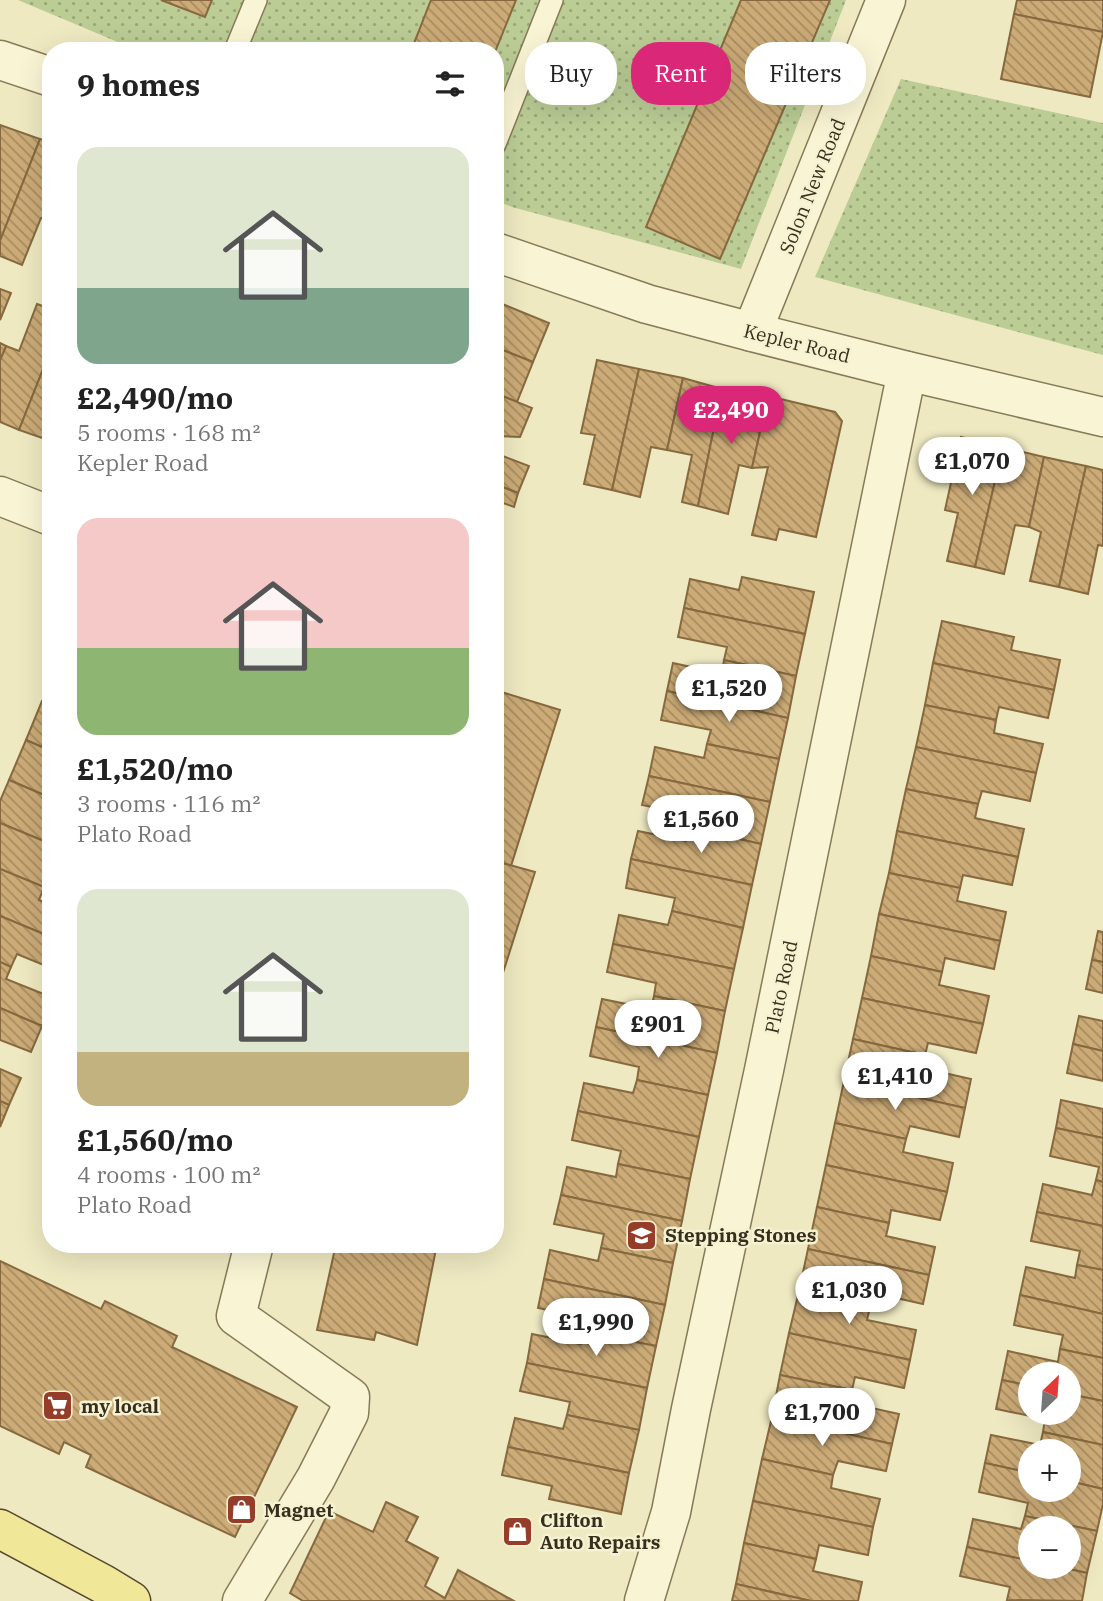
<!DOCTYPE html>
<html lang="en">
<head>
<meta charset="utf-8">
<style>
  :root { --surface:#fff; --page:#f6f6f6; --text:#222; --muted:#767676; --accent:#db2777 }
  body { margin:0; font-family:"IBM Plex Serif",serif; background:var(--page); color:var(--text); height:100vh; display:flex; flex-direction:column; font-size:26px; white-space:nowrap }
  * { box-sizing:border-box; margin:0 }
  p { font-size:23px; color:var(--muted) }
  .icon { flex:none; width:38px; height:38px; fill:none; stroke:currentColor; stroke-width:2; stroke-linecap:round; stroke-linejoin:round }
  .map { position:relative; flex:1; overflow:hidden }
  .side { position:absolute; left:42px; top:42px; width:462px; height:1211px; display:flex; flex-direction:column; background:var(--surface); border-radius:28px; box-shadow:0 7px 28px #0002 }
  .side>* { flex:none }
  .top-card { position:absolute; left:525px; top:42px; width:472px; height:63px; display:flex; gap:14px }
  .needle { width:46px; rotate:25deg }
  .controls { position:absolute; left:1018px; top:1362px; display:grid; gap:14px }
  .controls a { display:grid; place-items:center; width:63px; height:63px; border-radius:50%; background:var(--surface); box-shadow:0 7px 28px #0002; font-size:35px }
  .price { position:absolute; translate:-50% -60px; padding:0 16px; border-radius:24px; background:#fff; color:#222; font-size:23px; line-height:46px; filter:drop-shadow(0 2px 4px #0008) }
  .price::after { content:''; position:absolute; left:50%; top:42px; width:21px; height:16px; margin-left:-10px; background:inherit; clip-path:polygon(0 0,100% 0,50% 100%) }
  .price.selected { background:var(--accent); color:#fff }
  ul { padding:0; list-style:none }
  li { display:grid; align-content:center; gap:14px; height:371px; padding:0 35px }
  li span { display:grid; place-items:center; height:217px; border-radius:21px; color:#555 }
  li>.icon { margin-inline-start:auto }
  span .icon { width:126px; height:126px; fill:#fffc; stroke-width:1 }
  li b { font-size:30px }
  h2 { display:flex; justify-content:space-between; align-items:center; height:84px; padding:0 35px; font-size:30px }
  .chip { padding:0 24px; border-radius:28px; background:var(--surface); box-shadow:0 7px 28px #0002; font-size:24px; line-height:63px }
  .chip.selected { background:var(--accent); color:#fff }
  .map>svg:first-child { display:block }
</style>
</head>
<body>
<div class="map">
<svg width="1103" height="1601" viewBox="0 0 1103 1601">
  <defs>
    <pattern id="grass-dots" width="8" height="8" patternUnits="userSpaceOnUse" patternTransform="scale(1.75)"><rect width="8" height="8" fill="#bbcc95"/><path d="M2 2h.1M6 6h.1" fill="none" stroke="#99a679" stroke-width="1.8" stroke-linecap="round"/></pattern>
    <pattern id="building-back-hatch" width="6" height="6" patternUnits="userSpaceOnUse" patternTransform="scale(1.75)"><rect width="6" height="6" fill="#ccab77"/><path d="M-1 5l2 2M0 0l6 6M5-1l2 2" fill="none" stroke="#a68c61"/></pattern>
  </defs>
  <rect width="100%" height="100%" fill="#eee9c1"/>
  <g fill="url(#grass-dots)">
    <path d="M18,0H846L741,269L512,207L495,200V51H139Z"/>
    <path d="M901,79L1103,123V355L815,277Z"/>
  </g>
  <g fill="url(#building-back-hatch)" stroke="#86693f" stroke-width="2">
    <path d="M161,0H212L205,17Z"/>
    <path d="M431,0H516L495,52V51H411Z"/>
    <path d="M741,0H830L720,259L646,227Z"/>
    <path d="M1017,0H1103V32L1014,14Z"/>
    <path d="M1014,14L1103,32L1090,97L1001,79Z"/>
    <path d="M0,125L40,139L0,241Z"/>
    <path d="M40,139L51,143V221L41,218L22,265L0,256V241Z"/>
    <path d="M0,289L11,293L0,320Z"/>
    <path d="M495,301L549,323L533,362L495,347Z"/>
    <path d="M37,304L51,309V349L19,430L0,422V360L6,346L19,351Z"/>
    <path d="M0,343L6,346L0,360Z"/>
    <path d="M495,347L533,362L517,402L495,393Z"/>
    <path d="M51,349V441L19,430Z"/>
    <path d="M597,360L639,369L612,490L584,484L595,435L581,433Z"/>
    <path d="M639,369L683,378L667,450L651,447L640,497L612,490Z"/>
    <path d="M683,378L722,389L698,506L682,502L692,455L667,450Z"/>
    <path d="M722,389L768,396L752,468L739,465L728,514L698,506Z"/>
    <path d="M495,393L532,408L520,437L495,436Z"/>
    <path d="M768,396L835,412L842,421L816,537L779,529L776,540L752,535L768,467L752,468Z"/>
    <path d="M961,437L1003,447L975,567L947,561L958,513L945,510Z"/>
    <path d="M1003,447L1044,457L1029,527L1015,525L1004,574L975,567Z"/>
    <path d="M495,453L529,466L518,493L495,484Z"/>
    <path d="M1044,457L1086,466L1059,587L1030,581L1041,532L1029,527Z"/>
    <path d="M1086,466L1103,470V546L1098,545L1088,594L1059,587Z"/>
    <path d="M495,484L518,493L514,507L495,500Z"/>
    <path d="M495,537L501,539L495,554Z"/>
    <path d="M742,577L814,592L805,634L684,608L690,579L739,590Z"/>
    <path d="M684,608L805,634L796,676L724,660L727,647L678,637Z"/>
    <path d="M942,621L1014,637L1011,650L1060,660L1054,690L933,663Z"/>
    <path d="M724,660L796,676L788,718L667,691L673,663L722,674Z"/>
    <path d="M933,663L1054,690L1048,718L999,707L996,720L925,705Z"/>
    <path d="M495,690L560,710L511,866L495,861Z"/>
    <path d="M667,691L788,718L779,759L707,744L711,730L661,720Z"/>
    <path d="M42,701L51,704V751L26,740Z"/>
    <path d="M925,705L996,720L994,733L1043,744L1036,773L916,747Z"/>
    <path d="M26,740L51,751V798L9,780Z"/>
    <path d="M707,744L779,759L770,802L649,776L655,747L704,758Z"/>
    <path d="M916,747L1036,773L1030,801L982,791L978,804L906,789Z"/>
    <path d="M649,776L770,802L761,844L690,828L692,815L642,805Z"/>
    <path d="M9,780L51,798V844L0,823V801Z"/>
    <path d="M906,789L978,804L975,818L1024,829L1018,857L897,831Z"/>
    <path d="M0,823L51,844V876L49,875L44,887L0,869Z"/>
    <path d="M690,828L761,844L752,885L631,859L638,831L686,841Z"/>
    <path d="M897,831L1018,857L1012,885L963,875L960,888L889,873Z"/>
    <path d="M631,859L752,885L743,928L672,911L675,898L626,888Z"/>
    <path d="M495,861L535,872L495,998Z"/>
    <path d="M0,869L44,887L39,900L51,905V937L0,916Z"/>
    <path d="M889,873L960,888L957,901L1006,912L1000,941L879,914Z"/>
    <path d="M672,911L743,928L734,969L613,944L619,915L668,925Z"/>
    <path d="M879,914L1000,941L994,969L945,958L942,972L871,956Z"/>
    <path d="M0,916L51,937V968L17,954L11,967L0,962Z"/>
    <path d="M1098,931L1103,932V962L1092,960Z"/>
    <path d="M613,944L734,969L725,1011L654,996L656,983L607,972Z"/>
    <path d="M871,956L942,972L939,985L989,996L983,1024L862,998Z"/>
    <path d="M1092,960L1103,962V993L1086,989Z"/>
    <path d="M0,962L11,967L6,979L51,997V1004L42,1026L0,1008Z"/>
    <path d="M654,996L725,1011L717,1053L596,1027L602,999L651,1009Z"/>
    <path d="M862,998L983,1024L976,1053L928,1043L925,1055L853,1039Z"/>
    <path d="M0,1008L42,1026L31,1052L0,1040Z"/>
    <path d="M1079,1016L1103,1021V1051L1073,1044Z"/>
    <path d="M596,1027L717,1053L708,1095L637,1080L639,1067L590,1056Z"/>
    <path d="M853,1039L925,1055L922,1068L971,1079L965,1108L844,1081Z"/>
    <path d="M1073,1044L1103,1051V1081L1067,1073Z"/>
    <path d="M0,1069L21,1078L9,1105L0,1101Z"/>
    <path d="M637,1080L708,1095L699,1137L578,1111L584,1083L633,1093Z"/>
    <path d="M844,1081L965,1108L959,1137L910,1126L906,1139L835,1123Z"/>
    <path d="M1061,1100L1103,1109V1138L1056,1128Z"/>
    <path d="M0,1101L9,1105L0,1127Z"/>
    <path d="M578,1111L699,1137L690,1179L618,1164L621,1151L572,1140Z"/>
    <path d="M835,1123L906,1139L903,1152L953,1163L947,1192L826,1165Z"/>
    <path d="M1056,1128L1103,1138V1182L1096,1180L1099,1167L1050,1156Z"/>
    <path d="M618,1164L690,1179L682,1221L561,1195L567,1167L616,1177Z"/>
    <path d="M826,1165L947,1192L940,1220L891,1210L889,1223L817,1207Z"/>
    <path d="M1096,1180L1103,1182V1226L1037,1212L1043,1184L1092,1195Z"/>
    <path d="M561,1195L682,1221L673,1263L601,1248L604,1234L554,1224Z"/>
    <path d="M817,1207L889,1223L886,1236L935,1247L929,1275L808,1249Z"/>
    <path d="M1037,1212L1103,1226V1270L1077,1265L1080,1251L1031,1241Z"/>
    <path d="M336,1244H437L417,1345L376,1332L374,1340L317,1330Z"/>
    <path d="M601,1248L673,1263L665,1305L544,1279L550,1250L598,1261Z"/>
    <path d="M808,1249L929,1275L923,1304L874,1293L870,1307L799,1291Z"/>
    <path d="M0,1261L101,1309L105,1301L177,1336L172,1347L297,1407L235,1537L86,1467L91,1455L64,1442L59,1454L0,1426Z"/>
    <path d="M1077,1265L1103,1270V1314L1020,1295L1026,1267L1075,1278Z"/>
    <path d="M544,1279L665,1305L656,1346L584,1332L587,1318L538,1308Z"/>
    <path d="M799,1291L870,1307L867,1320L916,1330L910,1360L789,1333Z"/>
    <path d="M1020,1295L1103,1314V1358L1060,1349L1063,1335L1014,1325Z"/>
    <path d="M584,1332L656,1346L647,1388L527,1363L532,1334L581,1344Z"/>
    <path d="M789,1333L910,1360L904,1388L855,1377L852,1390L780,1375Z"/>
    <path d="M1060,1349L1103,1358V1401L1069,1394V1374H1031V1386L1002,1380L1008,1351L1058,1362Z"/>
    <path d="M527,1363L647,1388L639,1430L567,1415L570,1402L520,1391Z"/>
    <path d="M780,1375L852,1390L849,1403L899,1414L892,1444L772,1417Z"/>
    <path d="M1002,1380L1031,1386V1412H1069V1394L1103,1401V1445L1043,1432L1045,1419L996,1409Z"/>
    <path d="M567,1415L639,1430L629,1473L508,1447L515,1418L563,1429Z"/>
    <path d="M772,1417L892,1444L886,1471L838,1461L833,1475L762,1459Z"/>
    <path d="M1043,1432L1103,1445V1489L1069,1481V1451H1031V1473L985,1463L991,1435L1040,1445Z"/>
    <path d="M508,1447L629,1473L621,1514L549,1499L552,1486L502,1475Z"/>
    <path d="M762,1459L833,1475L831,1488L880,1499L873,1527L753,1501Z"/>
    <path d="M985,1463L1031,1473V1489H1069V1481L1103,1489V1504L1097,1531L1025,1516L1028,1503L979,1492Z"/>
    <path d="M753,1501L873,1527L868,1555L819,1545L816,1559L744,1543Z"/>
    <path d="M386,1502L418,1517L406,1541L438,1558L425,1586L445,1598L458,1570L514,1601H303L290,1593L329,1511L373,1532Z"/>
    <path d="M1025,1516L1097,1531L1087,1573L1055,1566H1069V1528H1031V1561L967,1547L973,1519L1021,1529Z"/>
    <path d="M744,1543L816,1559L813,1571L862,1582L858,1601H811L736,1584Z"/>
    <path d="M967,1547L1031,1561V1566H1055L1087,1573L1082,1601L1007,1600L1010,1587L960,1576Z"/>
    <path d="M736,1584L811,1601H732Z"/>
  </g>
  <g fill="none" stroke-linecap="round" stroke-linejoin="round">
    <defs>
      <g id="lane">
        <path d="M235,51L256,0"/>
        <path d="M495,144L552,0"/>
      </g>
      <g id="street">
        <path d="M0,60L51,77"/>
        <path d="M495,252L647,304L752,332L907,371L1103,417"/>
        <path d="M752,332L886,0"/>
        <path d="M0,496L51,516"/>
        <path d="M242,1601L316,1478L349,1413L350,1397L236,1316L254,1244"/>
        <path d="M644,1601L671,1512L691,1409L764,1070L907,371"/>
      </g>
      <path id="primary" d="M0,1529L103,1584L131,1601"/>
    </defs>
    <use href="#lane" stroke="#877a59" stroke-width="24"/>
    <use href="#street" stroke="#877a59" stroke-width="41"/>
    <use href="#primary" stroke="#55472d" stroke-width="41"/>
    <use href="#lane" stroke="#f9f5d4" stroke-width="21"/>
    <use href="#street" stroke="#f9f5d4" stroke-width="38"/>
    <use href="#primary" stroke="#f1e799" stroke-width="38"/>
  </g>
  <defs>
    <symbol id="school-square" viewBox="-11 -11 22 22"><rect x="-9" y="-9" width="18" height="18" rx="4" fill="#963d29" stroke="#f5f2d1"/><path d="M0-5L7-2L0 1L-7-2ZM-4 1L0 2.5L4 1V4Q0 6-4 4Z" fill="#fff"/></symbol>
    <symbol id="supermarket-square" viewBox="-11 -11 22 22"><rect x="-9" y="-9" width="18" height="18" rx="4" fill="#963d29" stroke="#f5f2d1"/><path d="M-6-5.5h2.5l.6 2H6L4.5 2H-2.5L-4.4-4H-6ZM-1.5 3.2a1.3 1.3 0 1 0 .1 0ZM3 3.2a1.3 1.3 0 1 0 .1 0Z" fill="#fff"/></symbol>
    <symbol id="shop-square" viewBox="-11 -11 22 22"><rect x="-9" y="-9" width="18" height="18" rx="4" fill="#963d29" stroke="#f5f2d1"/><path d="M-5-2.5h2.3a2.7 3.5 0 0 1 5.4 0H5L5.5 6h-11ZM-1.5-2.5h3a1.5 2.3 0 0 0-3 0Z" fill="#fff"/></symbol>
  </defs>
  <g fill-rule="evenodd">
    <use href="#school-square" x="624" y="1218" width="35" height="35"/>
    <use href="#supermarket-square" x="40" y="1388" width="35" height="35"/>
    <use href="#shop-square" x="224" y="1492" width="35" height="35"/>
    <use href="#shop-square" x="500" y="1514" width="35" height="35"/>
  </g>
  <g text-anchor="middle" stroke-width="5" stroke-linejoin="round" paint-order="stroke">
    <g font-size="19" fill="#372e1d" stroke="#f5f2d1">
      <text transform="translate(812 186) rotate(-68)" y="7">Solon New Road</text>
      <text transform="translate(797 343) rotate(14)" y="7">Kepler Road</text>
      <text transform="translate(781 987) rotate(-78)" y="7">Plato Road</text>
    </g>
    <g font-size="19" font-weight="bold" fill="#372e1d" stroke="#f5f2d1" text-anchor="start">
      <text x="665" y="1242">Stepping Stones</text>
      <text x="81" y="1413">my local</text>
      <text x="264" y="1517">Magnet</text>
      <text x="540" y="1527">Clifton<tspan x="540" dy="22">Auto Repairs</tspan></text>
    </g>
  </g>
</svg>
<div class="controls">
<a><svg class="needle" viewBox="-14 -14 28 28"><path d="M0-13l5 13h-10z" fill="#e53935"/><path d="M0 13l5-13h-10z" fill="#767676"/></svg></a>
<a>+</a>
<a>−</a>
</div>
<b class="price selected" style="left:731px;top:446px">£2,490</b>
<b class="price" style="left:972px;top:497px">£1,070</b>
<b class="price" style="left:729px;top:724px">£1,520</b>
<b class="price" style="left:701px;top:855px">£1,560</b>
<b class="price" style="left:658px;top:1060px">£901</b>
<b class="price" style="left:895px;top:1112px">£1,410</b>
<b class="price" style="left:849px;top:1326px">£1,030</b>
<b class="price" style="left:596px;top:1358px">£1,990</b>
<b class="price" style="left:822px;top:1448px">£1,700</b>
<div class="top-card">
<a class="chip">Buy</a>
<a class="chip selected">Rent</a>
<a class="chip">Filters</a>
</div>
<section class="side">
<h2>9 homes<svg class="icon" aria-label="filters" viewBox="0 0 24 24"><path d="M4 7h16M4 17h16"/><circle cx="9" cy="7" r="2"/><circle cx="15" cy="17" r="2"/></svg></h2>
<ul>
<li><span style="background:linear-gradient(#dfe7d0 65%,#7fa58c 0)"><svg class="icon" aria-label="home" viewBox="0 0 24 24"><path d="M3 11l9-7 9 7M6 9v11h12V9"/></svg></span><div><b>£2,490/mo</b><p>5 rooms · 168 m²</p><p>Kepler Road</p></div></li>
<li><span style="background:linear-gradient(#f6c9c9 60%,#8fb573 0)"><svg class="icon" aria-label="home" viewBox="0 0 24 24"><path d="M3 11l9-7 9 7M6 9v11h12V9"/></svg></span><div><b>£1,520/mo</b><p>3 rooms · 116 m²</p><p>Plato Road</p></div></li>
<li><span style="background:linear-gradient(#dfe7d0 75%,#c2b280 0)"><svg class="icon" aria-label="home" viewBox="0 0 24 24"><path d="M3 11l9-7 9 7M6 9v11h12V9"/></svg></span><div><b>£1,560/mo</b><p>4 rooms · 100 m²</p><p>Plato Road</p></div></li>
</ul>
</section>
</div>
</body>
</html>
